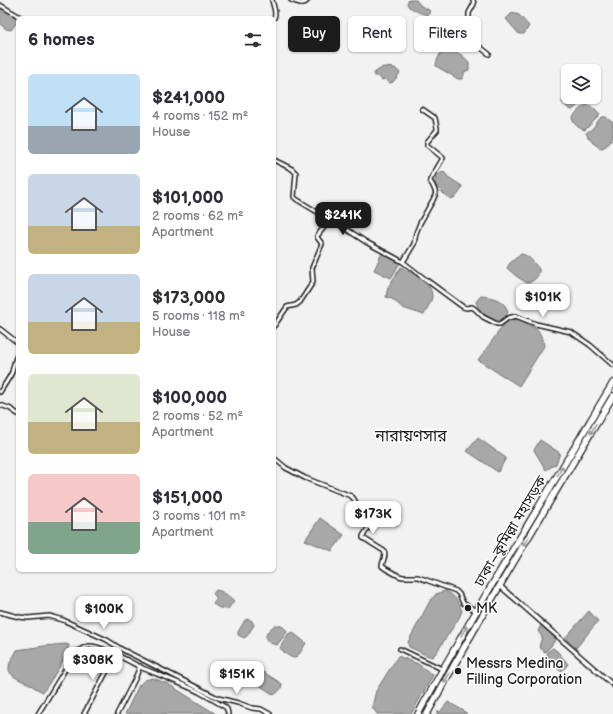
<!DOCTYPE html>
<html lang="en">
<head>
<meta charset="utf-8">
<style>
  :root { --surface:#fff; --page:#f2f2f3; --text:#2b2b33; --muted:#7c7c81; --accent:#1c1c1c }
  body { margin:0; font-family:"Balsamiq Sans","Noto Sans Bengali",sans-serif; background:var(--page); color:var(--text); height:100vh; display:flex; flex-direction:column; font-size:15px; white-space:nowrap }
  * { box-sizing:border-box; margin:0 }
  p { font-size:13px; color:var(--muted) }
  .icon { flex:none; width:22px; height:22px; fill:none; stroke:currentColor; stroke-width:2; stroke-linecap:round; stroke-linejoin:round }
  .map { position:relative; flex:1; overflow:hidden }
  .panel { position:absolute; left:16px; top:16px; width:260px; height:556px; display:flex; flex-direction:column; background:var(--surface); border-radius:6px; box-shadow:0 1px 3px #0004 }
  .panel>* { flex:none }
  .top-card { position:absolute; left:288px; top:16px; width:265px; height:36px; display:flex; gap:8px }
  .controls { position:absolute; left:561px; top:64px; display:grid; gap:8px }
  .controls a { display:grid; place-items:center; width:40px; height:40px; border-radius:6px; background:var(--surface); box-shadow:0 1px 3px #0004; font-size:20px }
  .price { position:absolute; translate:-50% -34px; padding:0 9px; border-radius:8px; background:#fff; color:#222; font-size:13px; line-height:26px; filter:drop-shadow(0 1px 2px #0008) }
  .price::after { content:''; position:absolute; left:50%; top:24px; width:12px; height:9px; margin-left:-6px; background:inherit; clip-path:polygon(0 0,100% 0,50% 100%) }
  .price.active { background:var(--accent); color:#fff }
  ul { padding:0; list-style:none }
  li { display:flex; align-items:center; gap:12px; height:100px; padding:0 12px }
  li span { display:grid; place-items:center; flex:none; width:112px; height:80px; border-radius:6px; color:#555 }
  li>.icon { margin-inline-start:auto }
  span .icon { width:48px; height:48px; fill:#fffc; stroke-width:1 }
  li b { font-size:17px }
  h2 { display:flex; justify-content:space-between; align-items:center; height:48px; padding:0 12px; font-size:17px }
  .chip { padding:0 14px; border-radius:6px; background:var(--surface); box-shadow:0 1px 3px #0004; font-size:14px; line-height:36px }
  .chip.active { background:var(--accent); color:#fff }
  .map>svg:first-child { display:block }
</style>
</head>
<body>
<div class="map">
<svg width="613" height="714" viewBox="0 0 613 714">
  <rect width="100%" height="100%" fill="#f2f2f2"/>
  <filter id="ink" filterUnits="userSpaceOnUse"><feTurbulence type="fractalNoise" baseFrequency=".025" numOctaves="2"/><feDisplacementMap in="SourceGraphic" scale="8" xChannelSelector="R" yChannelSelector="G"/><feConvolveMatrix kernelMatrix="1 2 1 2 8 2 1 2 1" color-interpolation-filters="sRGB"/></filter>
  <g filter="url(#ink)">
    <g fill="#a8a8a8" stroke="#707070">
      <path d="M409,0H416L421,6L429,10L430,11V14C422,16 416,10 409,7L407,3Z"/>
      <path d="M2,8C10,12 14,13 17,22L11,30L6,29L0,24V9Z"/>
      <path d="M512,13L519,15L529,26L524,34H519L506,19Z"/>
      <path d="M445,47H446C452,49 467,57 469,63C469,65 469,68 469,70L464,72V75L462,79H458L436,66C436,60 441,52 445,47Z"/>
      <path d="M383,67L395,68L400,73L393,82L390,83L385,79L382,80L378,76H374V73Z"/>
      <path d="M568,93V97H582C582,102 577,107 572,110L568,108L562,103C562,99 565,96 568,93Z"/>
      <path d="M588,104L593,108L600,115L585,130C578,128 574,125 572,118C577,111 581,107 588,104Z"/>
      <path d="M601,117H606L613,123V137L606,146L602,148H600L593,143L588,137L586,133L592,129Z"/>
      <path d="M442,172L445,173L448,177L462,186V187C460,193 457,197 451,199C448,197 446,196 443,193C435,186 430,180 442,172Z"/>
      <path d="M382,253L401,261L391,278L374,270Z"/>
      <path d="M521,254C529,255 534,263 539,269C540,275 534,282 527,283L516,276L507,268L510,263Z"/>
      <path d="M401,267C411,273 433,282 432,297C431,303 426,310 424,315L403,308L392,299L386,297L388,287Z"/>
      <path d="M481,296C493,297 505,300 508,312C506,315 504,321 500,322C495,323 484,314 481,311C478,308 477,305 476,302L478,299Z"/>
      <path d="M508,319L521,320L538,330L543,340L544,346L519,386L478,360Z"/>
      <path d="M478,438L506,458L498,472L467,451Z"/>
      <path d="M540,440L560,453L556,464L546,470L534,450Z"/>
      <path d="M389,508L401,516L397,526L382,517Z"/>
      <path d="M320,518L344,535L332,551L305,540Z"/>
      <path d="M216,590C223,591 229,596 234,601L228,609C222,609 217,608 213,603L217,598L213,594Z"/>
      <path d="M445,591C456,596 457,600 462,611L459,618L436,653L432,657C424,655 417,650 409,647L408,642L430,601L436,594Z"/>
      <path d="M589,611L598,621L576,648L565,638Z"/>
      <path d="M248,619L252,621L254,625L247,636L244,638L238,635V632L245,620Z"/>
      <path d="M275,625C281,625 285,627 287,632L277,645C260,642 265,632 275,625Z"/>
      <path d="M541,625L556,639L551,646L545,652L539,647L542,637L538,631Z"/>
      <path d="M292,632L306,643L300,653L295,658C290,658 283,652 280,648L288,634Z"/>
      <path d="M66,644L69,645C68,656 50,682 43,692C38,690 34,687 29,684C23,681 7,676 9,667C9,662 15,655 17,650L44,646Z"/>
      <path d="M553,648L557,651L568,664L563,670L560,671C555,666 548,660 547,652Z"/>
      <path d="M398,656L418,664L433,675L431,679L411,714H377L372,707L376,691Z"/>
      <path d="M262,672L265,673L282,684C282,689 278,692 274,695L256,683Z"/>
      <path d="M153,678L168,684L216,714H125L139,685L145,680Z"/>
      <path d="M448,702L464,711L467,714H437L438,711L440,712Z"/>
    </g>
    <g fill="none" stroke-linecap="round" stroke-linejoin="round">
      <defs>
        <g id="minor">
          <path d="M272,0C273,6 277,13 274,18"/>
          <path d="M291,0C297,2 303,6 308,0"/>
          <path d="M473,0L474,4L469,13V22L464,33L475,43L489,54"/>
          <path d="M0,5L22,18"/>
          <path d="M274,160L292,169L296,173L294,197L296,199L314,210L340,225L366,242L403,262L425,279L463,307L466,308L472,307L475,309L483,317L497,324H500L508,318L516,316L536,324L571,332L590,345L613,365"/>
          <path d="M403,262L414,244L416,233L420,223L433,200L436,193L433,186L430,181V180L443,158L427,145V142L437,130V128L435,118L422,109"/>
          <path d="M274,326L287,307L296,305L300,302L313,282L312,268L322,244L317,237V236L330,220"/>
          <path d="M0,329L18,343"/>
          <path d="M0,392C4,385 9,379 12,372C14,365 14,360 18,354"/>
          <path d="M0,405L9,408L18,414"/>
          <path d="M274,458L286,468L305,478L351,496L354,499L359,510L371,520L372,522L363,536V538L384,551C387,556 382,561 382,566L386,569L399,576L403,577H418L456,591L459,594L463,603L476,611"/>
          <path d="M500,586L613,685"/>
          <path d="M0,612L19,617L28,618L49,616L63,620L107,640L121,649L218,698L238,703L252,708L261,709L270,714"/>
          <path d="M400,649L442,669"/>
          <path d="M38,714L74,655C78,651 83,647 89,646C101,645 129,661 140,667C159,675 180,683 199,692C208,697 217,702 225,707L227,709L228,714"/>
          <path d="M84,714L116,654"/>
          <path d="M117,714L135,679L140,666"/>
        </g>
        <g id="trunk">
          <path d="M418,714C468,623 522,534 576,445C588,425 600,404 613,383"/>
          <path d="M427,714C486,606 550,501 613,396"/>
        </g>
      </defs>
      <use href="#minor" stroke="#1c1c1c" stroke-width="6"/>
      <use href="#trunk" stroke="#1c1c1c" stroke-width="8"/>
      <use href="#minor" stroke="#fff" stroke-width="3"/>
      <use href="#trunk" stroke="#fff" stroke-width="5.5"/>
    </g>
    <defs><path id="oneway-shaft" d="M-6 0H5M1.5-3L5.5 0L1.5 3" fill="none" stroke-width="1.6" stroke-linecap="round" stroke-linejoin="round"/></defs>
    <g stroke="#999">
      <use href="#oneway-shaft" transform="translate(593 429) rotate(121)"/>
      <use href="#oneway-shaft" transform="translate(560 471) rotate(-59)"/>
      <use href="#oneway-shaft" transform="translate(526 541) rotate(121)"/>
      <use href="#oneway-shaft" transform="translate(464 631) rotate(-60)"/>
      <use href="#oneway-shaft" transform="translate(447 678) rotate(119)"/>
    </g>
  </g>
  <g fill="#1c1c1c" stroke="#fff" stroke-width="1.5">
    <circle cx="468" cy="608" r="4"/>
    <circle cx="458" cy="671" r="4"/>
  </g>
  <g text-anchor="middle" stroke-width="3" stroke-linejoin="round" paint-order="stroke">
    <g font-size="14" fill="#1c1c1c" stroke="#fff">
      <text transform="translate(510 531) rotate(-59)" y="5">ঢাকা–কুমিল্লা মহাসড়ক</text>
    </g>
    <g font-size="14" fill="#1c1c1c" stroke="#fff" text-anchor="start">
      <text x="476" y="613">MK</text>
      <text x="466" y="668">Messrs Medina<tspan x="466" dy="16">Filling Corporation</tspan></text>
    </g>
    <g font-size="16" fill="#1c1c1c" stroke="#fff">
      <text x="411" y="441">নারায়ণসার</text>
    </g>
  </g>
</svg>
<div class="controls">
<a><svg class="icon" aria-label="layers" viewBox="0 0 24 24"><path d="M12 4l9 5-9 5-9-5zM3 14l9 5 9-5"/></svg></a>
</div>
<b class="price active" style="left:343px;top:236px">$241K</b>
<b class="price" style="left:543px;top:318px">$101K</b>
<b class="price" style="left:373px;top:535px">$173K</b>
<b class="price" style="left:104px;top:630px">$100K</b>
<b class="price" style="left:93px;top:681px">$308K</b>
<b class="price" style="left:237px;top:695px">$151K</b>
<div class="top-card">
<a class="chip active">Buy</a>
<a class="chip">Rent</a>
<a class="chip">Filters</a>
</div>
<section class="panel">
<h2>6 homes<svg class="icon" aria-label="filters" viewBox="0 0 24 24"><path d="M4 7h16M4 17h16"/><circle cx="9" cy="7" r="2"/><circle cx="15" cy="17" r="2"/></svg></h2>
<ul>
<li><span style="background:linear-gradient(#bfe0f5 65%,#9aa5b1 0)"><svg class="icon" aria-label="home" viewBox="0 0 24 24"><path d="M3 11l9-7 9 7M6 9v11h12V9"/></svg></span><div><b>$241,000</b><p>4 rooms · 152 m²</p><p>House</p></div></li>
<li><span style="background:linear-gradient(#c9d6e8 65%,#c2b280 0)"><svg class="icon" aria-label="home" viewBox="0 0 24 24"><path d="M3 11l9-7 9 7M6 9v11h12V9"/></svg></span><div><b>$101,000</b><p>2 rooms · 62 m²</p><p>Apartment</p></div></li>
<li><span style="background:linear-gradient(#c9d6e8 60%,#c2b280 0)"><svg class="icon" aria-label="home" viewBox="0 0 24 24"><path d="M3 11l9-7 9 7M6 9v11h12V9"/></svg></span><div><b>$173,000</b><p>5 rooms · 118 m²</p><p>House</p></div></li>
<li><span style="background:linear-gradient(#dfe7d0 60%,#c2b280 0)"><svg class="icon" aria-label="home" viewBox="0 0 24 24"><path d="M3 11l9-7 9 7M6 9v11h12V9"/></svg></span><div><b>$100,000</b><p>2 rooms · 52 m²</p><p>Apartment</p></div></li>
<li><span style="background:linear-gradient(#f6c9c9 60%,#7fa58c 0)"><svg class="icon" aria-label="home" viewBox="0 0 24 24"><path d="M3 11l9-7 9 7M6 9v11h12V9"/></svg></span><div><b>$151,000</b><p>3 rooms · 101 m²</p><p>Apartment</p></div></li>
</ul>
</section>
</div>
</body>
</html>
